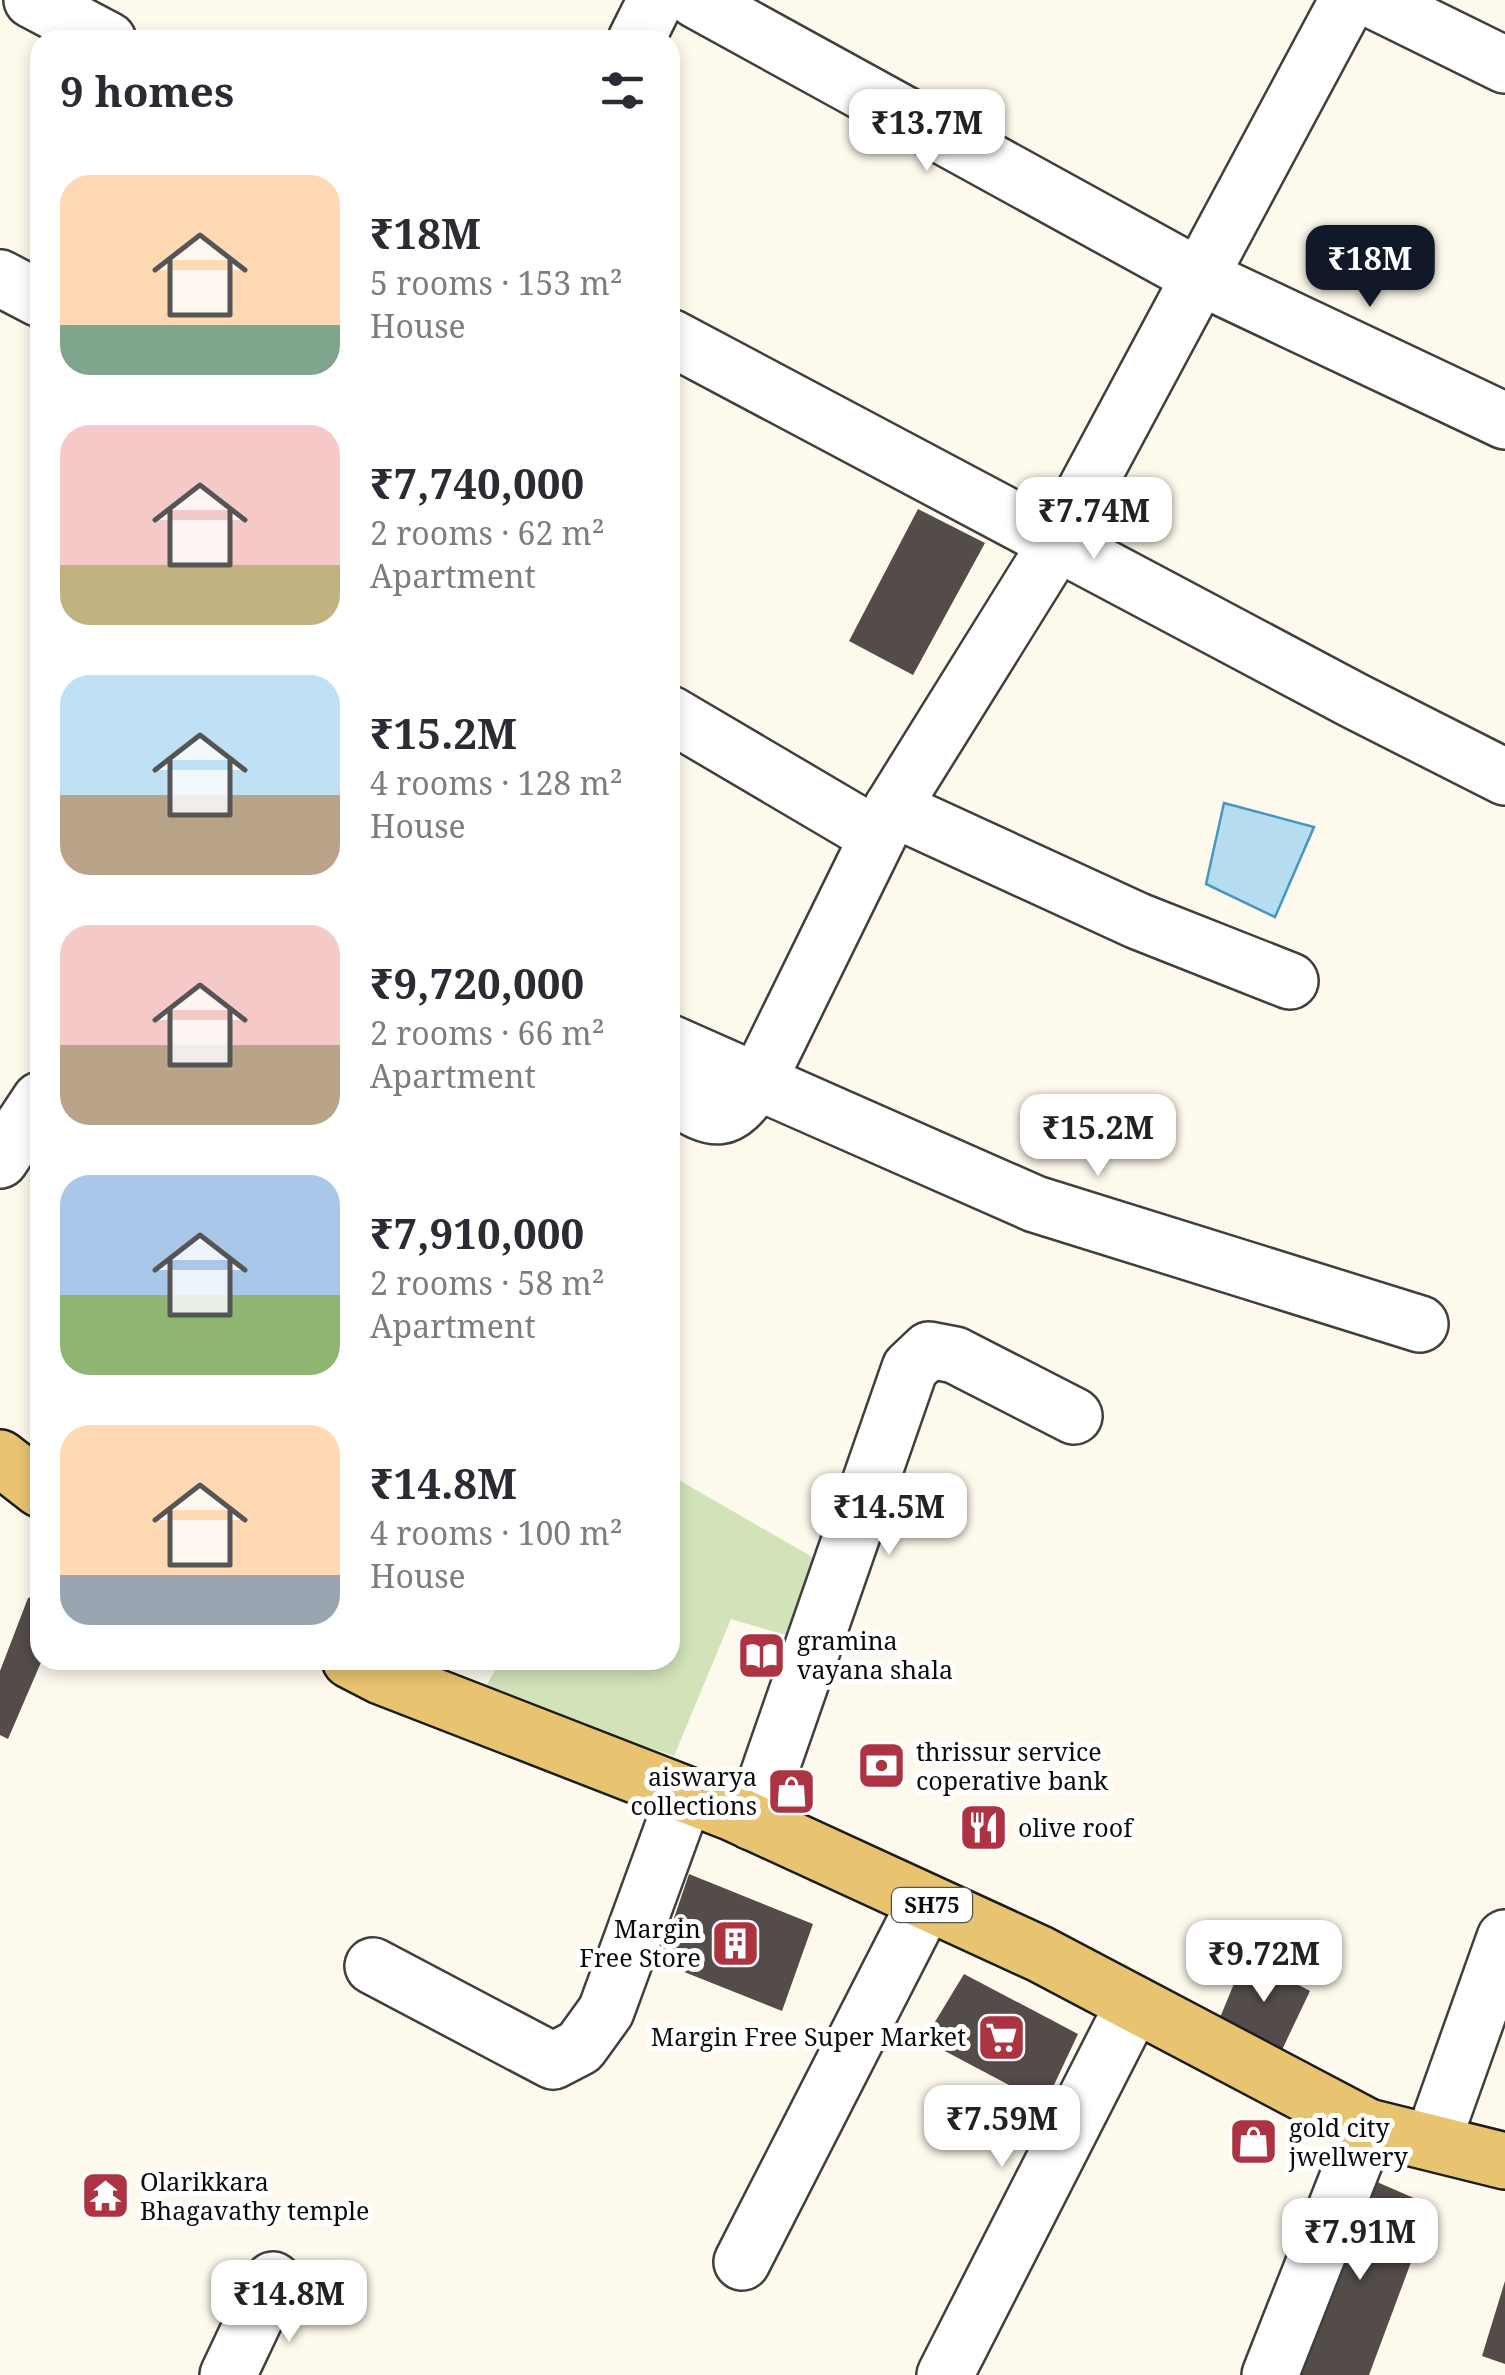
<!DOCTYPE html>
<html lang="en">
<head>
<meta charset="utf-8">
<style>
  :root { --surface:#fff; --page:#f2f2f3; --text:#2b2b33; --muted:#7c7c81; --accent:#111827 }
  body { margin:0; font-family:"Noto Serif",serif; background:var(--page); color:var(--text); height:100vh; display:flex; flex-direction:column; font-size:38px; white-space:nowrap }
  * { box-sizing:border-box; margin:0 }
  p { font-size:32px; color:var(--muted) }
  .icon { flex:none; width:55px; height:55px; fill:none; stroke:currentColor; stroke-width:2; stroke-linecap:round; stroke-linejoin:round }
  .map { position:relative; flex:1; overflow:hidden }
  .panel { position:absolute; left:30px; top:30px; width:650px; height:1640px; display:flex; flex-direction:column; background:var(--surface); border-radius:30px; box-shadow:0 5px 15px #0003 }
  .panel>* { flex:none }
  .price { position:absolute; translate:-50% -85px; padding:0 22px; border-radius:20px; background:#fff; color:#222; font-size:32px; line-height:65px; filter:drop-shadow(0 2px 5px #0008) }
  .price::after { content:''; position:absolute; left:50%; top:60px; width:30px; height:22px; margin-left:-15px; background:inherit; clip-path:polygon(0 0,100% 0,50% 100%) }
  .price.active { background:var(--accent); color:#fff }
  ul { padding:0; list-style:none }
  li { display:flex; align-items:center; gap:30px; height:250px; padding:0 30px }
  li span { display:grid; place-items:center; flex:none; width:280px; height:200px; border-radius:30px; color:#555 }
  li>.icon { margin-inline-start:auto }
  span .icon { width:120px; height:120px; fill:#fffc; stroke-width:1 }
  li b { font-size:42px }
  h2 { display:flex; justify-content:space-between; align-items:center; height:120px; padding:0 30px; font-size:42px }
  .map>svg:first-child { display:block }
</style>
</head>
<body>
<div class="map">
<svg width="1505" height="2375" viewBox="0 0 1505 2375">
  <rect width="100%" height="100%" fill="#fdf9ec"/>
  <path fill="#d2e3ba" d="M670,1475L826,1565L792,1637L731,1619L674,1756L482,1693L501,1660H670Z"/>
  <path fill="#b6ddef" stroke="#4696be" stroke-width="2.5" d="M1224,803L1314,827L1275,917L1206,884Z"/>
  <g fill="#534c49">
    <path d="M918,509L985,543L913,675L849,641Z"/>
    <path d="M40,1595L42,1660L8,1739L0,1735V1671L28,1598Z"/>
    <path d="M689,1874L813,1924L782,2011L659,1962Z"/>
    <path d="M1245,1957L1310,1991L1281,2052L1219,2020Z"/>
    <path d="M964,1974L1078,2034L1045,2104L924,2040Z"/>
    <path d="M1361,2175L1432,2206L1369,2375H1284Z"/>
    <path d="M1505,2281V2364L1482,2356Z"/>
  </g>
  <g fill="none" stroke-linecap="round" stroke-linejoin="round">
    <defs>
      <g id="minor">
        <path d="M32,0L108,40"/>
        <path d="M696,0L1198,276L1505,421"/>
        <path d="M1373,0L1505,65"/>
        <path d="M636,40L656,0"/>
        <path d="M0,278L40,299"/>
        <path d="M670,337L1355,701L1505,777"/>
        <path d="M670,714L877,836"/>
        <path d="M892,808L1138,921L1290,981"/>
        <path d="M670,1043L1035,1204L1420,1324"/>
        <path d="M670,1095C717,1122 725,1128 758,1081L892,808L1057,543L1348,0"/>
        <path d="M0,1160L40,1100"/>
        <path d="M752,1822L910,1368L929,1350L955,1355L1074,1416"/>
        <path d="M373,1966L553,2061L580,2047L606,2011L685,1795"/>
        <path d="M1433,2140L1505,1938"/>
        <path d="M742,2262L926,1902"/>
        <path d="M228,2375L273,2280"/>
        <path d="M945,2375L1134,2004"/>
        <path d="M1270,2375L1368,2127"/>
      </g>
      <g id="major">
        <path d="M0,1458L40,1489"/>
        <path d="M350,1660L381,1676L731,1812L1040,1954L1368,2127L1505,2161"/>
      </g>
    </defs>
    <use href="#minor" stroke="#3f3f3f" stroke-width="60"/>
    <use href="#major" stroke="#1d1d1d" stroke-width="60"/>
    <use href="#minor" stroke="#fff" stroke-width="55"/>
    <use href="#major" stroke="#e9c470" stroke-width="55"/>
  </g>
  <defs>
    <symbol id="library-square" viewBox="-11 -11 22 22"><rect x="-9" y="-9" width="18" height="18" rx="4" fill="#ac3341" stroke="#fff"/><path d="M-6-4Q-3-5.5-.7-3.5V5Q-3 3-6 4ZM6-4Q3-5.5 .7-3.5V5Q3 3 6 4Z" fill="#fff"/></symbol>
    <symbol id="bank-square" viewBox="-11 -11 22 22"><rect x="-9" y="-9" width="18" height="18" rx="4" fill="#ac3341" stroke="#fff"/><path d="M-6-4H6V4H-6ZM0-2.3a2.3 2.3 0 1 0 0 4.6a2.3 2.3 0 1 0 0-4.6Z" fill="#fff"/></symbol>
    <symbol id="shop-square" viewBox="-11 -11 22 22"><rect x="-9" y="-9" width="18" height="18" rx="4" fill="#ac3341" stroke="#fff"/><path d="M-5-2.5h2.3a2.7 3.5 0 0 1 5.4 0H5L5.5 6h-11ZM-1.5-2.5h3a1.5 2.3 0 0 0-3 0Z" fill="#fff"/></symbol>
    <symbol id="restaurant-square" viewBox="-11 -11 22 22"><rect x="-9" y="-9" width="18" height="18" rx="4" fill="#ac3341" stroke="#fff"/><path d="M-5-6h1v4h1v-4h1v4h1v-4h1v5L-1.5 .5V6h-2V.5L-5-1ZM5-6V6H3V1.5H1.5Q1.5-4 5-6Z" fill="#fff"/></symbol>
    <symbol id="building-square" viewBox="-11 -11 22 22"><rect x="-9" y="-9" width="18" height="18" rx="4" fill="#ac3341" stroke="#fff"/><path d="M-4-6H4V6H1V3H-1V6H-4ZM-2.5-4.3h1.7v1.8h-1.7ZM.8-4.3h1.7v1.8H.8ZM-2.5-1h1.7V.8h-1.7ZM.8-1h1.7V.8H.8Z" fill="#fff"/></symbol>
    <symbol id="supermarket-square" viewBox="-11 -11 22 22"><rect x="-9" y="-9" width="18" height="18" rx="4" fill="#ac3341" stroke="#fff"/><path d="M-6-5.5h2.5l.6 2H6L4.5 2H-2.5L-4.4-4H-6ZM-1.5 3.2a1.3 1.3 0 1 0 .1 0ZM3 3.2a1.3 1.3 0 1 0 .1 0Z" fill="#fff"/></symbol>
    <symbol id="temple-square" viewBox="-11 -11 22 22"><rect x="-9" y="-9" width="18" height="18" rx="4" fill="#ac3341" stroke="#fff"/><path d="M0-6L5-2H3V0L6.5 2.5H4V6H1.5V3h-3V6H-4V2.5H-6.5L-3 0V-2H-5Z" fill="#fff"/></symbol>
  </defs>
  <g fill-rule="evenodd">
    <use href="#library-square" x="734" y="1628" width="55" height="55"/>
    <use href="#bank-square" x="854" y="1738" width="55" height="55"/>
    <use href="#shop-square" x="764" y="1764" width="55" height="55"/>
    <use href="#restaurant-square" x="956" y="1800" width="55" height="55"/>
    <use href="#building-square" x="708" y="1916" width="55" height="55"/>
    <use href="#supermarket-square" x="974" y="2010" width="55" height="55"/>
    <use href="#shop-square" x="1226" y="2114" width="55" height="55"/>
    <use href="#temple-square" x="78" y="2168" width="55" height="55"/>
  </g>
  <g text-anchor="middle" stroke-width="10" stroke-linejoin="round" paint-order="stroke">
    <rect fill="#fff" stroke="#555" stroke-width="2.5" x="892" y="1888" width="80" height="34" rx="8"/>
    <g font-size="22" font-weight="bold" fill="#0c0c0c">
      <text x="932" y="1913">SH75</text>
    </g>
    <g font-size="25" fill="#0c0c0c" stroke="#fff" text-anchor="start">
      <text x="797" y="1650">gramina<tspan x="797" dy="29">vayana shala</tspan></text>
      <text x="916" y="1761">thrissur service<tspan x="916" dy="29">coperative bank</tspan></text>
      <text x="757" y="1786" text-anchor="end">aiswarya<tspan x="757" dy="29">collections</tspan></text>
      <text x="1018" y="1837">olive roof</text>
      <text x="701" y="1938" text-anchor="end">Margin<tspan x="701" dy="29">Free Store</tspan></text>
      <text x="966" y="2046" text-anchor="end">Margin Free Super Market</text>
      <text x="1289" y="2137">gold city<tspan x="1289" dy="29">jwellwery</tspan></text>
      <text x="140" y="2191">Olarikkara<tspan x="140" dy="29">Bhagavathy temple</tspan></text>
    </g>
  </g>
</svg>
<b class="price" style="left:927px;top:174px">₹13.7M</b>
<b class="price active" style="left:1370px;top:310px">₹18M</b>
<b class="price" style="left:1094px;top:562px">₹7.74M</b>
<b class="price" style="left:1098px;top:1179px">₹15.2M</b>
<b class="price" style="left:889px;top:1558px">₹14.5M</b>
<b class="price" style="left:1264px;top:2005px">₹9.72M</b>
<b class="price" style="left:1002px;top:2170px">₹7.59M</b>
<b class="price" style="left:1360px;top:2283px">₹7.91M</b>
<b class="price" style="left:289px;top:2345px">₹14.8M</b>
<section class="panel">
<h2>9 homes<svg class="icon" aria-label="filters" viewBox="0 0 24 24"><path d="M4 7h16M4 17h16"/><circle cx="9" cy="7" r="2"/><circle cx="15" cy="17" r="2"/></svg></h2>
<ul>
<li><span style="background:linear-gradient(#ffd9b3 75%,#7fa58c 0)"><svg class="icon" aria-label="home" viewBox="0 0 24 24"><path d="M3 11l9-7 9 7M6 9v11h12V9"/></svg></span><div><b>₹18M</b><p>5 rooms · 153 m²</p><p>House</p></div></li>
<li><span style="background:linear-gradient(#f6c9c9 70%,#c2b280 0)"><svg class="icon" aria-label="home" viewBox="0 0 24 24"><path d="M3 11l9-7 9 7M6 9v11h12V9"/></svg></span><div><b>₹7,740,000</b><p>2 rooms · 62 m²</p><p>Apartment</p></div></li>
<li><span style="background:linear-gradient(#bfe0f5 60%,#b9a48a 0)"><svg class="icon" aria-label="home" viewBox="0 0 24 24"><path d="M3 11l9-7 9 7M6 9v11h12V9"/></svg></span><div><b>₹15.2M</b><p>4 rooms · 128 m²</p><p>House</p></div></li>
<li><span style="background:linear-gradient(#f6c9c9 60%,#b9a48a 0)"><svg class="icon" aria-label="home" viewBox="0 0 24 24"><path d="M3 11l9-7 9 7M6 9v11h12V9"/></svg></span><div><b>₹9,720,000</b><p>2 rooms · 66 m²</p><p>Apartment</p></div></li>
<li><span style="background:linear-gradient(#a9c7e8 60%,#8fb573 0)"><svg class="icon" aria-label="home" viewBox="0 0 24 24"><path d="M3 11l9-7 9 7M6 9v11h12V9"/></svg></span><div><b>₹7,910,000</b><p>2 rooms · 58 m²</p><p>Apartment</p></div></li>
<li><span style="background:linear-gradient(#ffd9b3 75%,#9aa5b1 0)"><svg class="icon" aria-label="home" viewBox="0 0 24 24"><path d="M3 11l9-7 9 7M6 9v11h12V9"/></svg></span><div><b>₹14.8M</b><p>4 rooms · 100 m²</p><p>House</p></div></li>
</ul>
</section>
</div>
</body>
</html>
